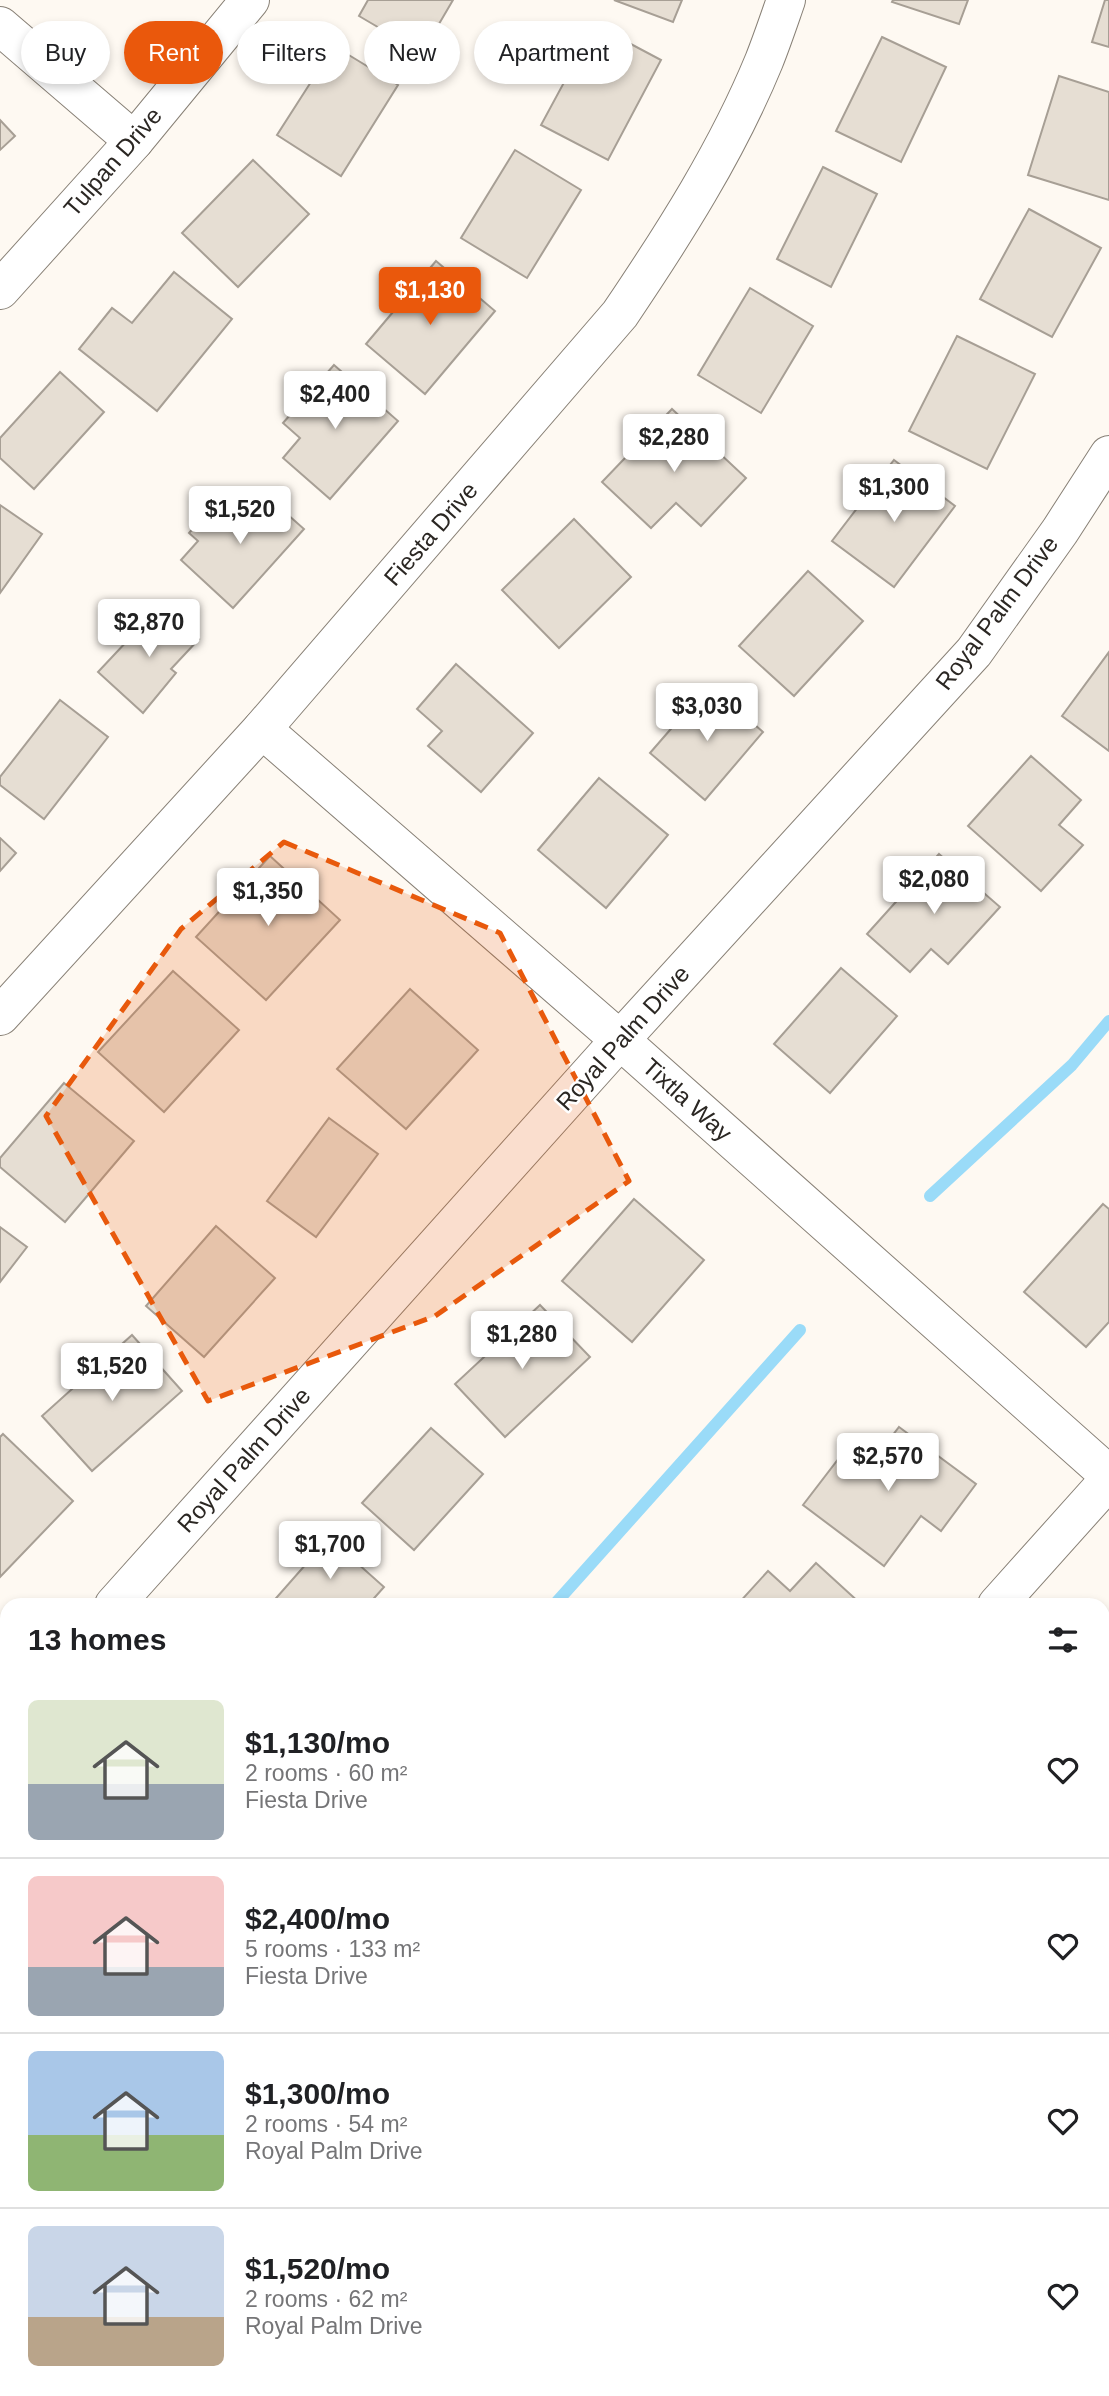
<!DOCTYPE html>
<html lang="en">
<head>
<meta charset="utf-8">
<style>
  :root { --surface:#fff; --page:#f2f2f2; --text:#202124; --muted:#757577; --line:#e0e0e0; --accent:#ea580c }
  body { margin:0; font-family:Arial,sans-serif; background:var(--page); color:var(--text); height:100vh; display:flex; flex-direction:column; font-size:26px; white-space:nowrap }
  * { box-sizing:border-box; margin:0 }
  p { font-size:23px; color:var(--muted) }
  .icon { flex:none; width:38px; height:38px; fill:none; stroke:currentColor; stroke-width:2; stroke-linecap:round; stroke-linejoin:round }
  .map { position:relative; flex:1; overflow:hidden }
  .panel { position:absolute; left:0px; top:1598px; width:1110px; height:800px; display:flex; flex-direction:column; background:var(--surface); border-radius:21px 21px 0 0; box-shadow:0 4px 10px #0003 }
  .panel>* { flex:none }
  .top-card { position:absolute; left:21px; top:21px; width:700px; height:63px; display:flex; gap:14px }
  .price { position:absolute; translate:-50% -60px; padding:0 16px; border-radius:7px; background:#fff; color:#222; font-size:23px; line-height:46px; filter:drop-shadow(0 2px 4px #0008) }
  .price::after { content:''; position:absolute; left:50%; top:42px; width:21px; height:16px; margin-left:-10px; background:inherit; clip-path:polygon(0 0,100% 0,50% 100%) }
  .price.selected { background:var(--accent); color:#fff }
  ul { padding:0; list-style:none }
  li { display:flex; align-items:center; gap:21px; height:175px; padding:0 28px }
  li+li { border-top:2px solid var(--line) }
  li span { display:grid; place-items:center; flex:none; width:196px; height:140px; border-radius:10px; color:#555 }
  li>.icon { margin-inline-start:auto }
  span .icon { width:84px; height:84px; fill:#fffc; stroke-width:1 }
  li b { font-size:30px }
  h2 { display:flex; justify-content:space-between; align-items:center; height:84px; padding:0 28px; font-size:30px }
  .pill { padding:0 24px; border-radius:32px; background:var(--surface); box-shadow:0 4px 10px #0003; font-size:24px; line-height:63px }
  .pill.selected { background:var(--accent); color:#fff }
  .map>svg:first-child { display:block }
</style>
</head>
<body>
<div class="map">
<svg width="1109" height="2396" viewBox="0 0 1109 2396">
  <rect width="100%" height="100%" fill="#fef9f2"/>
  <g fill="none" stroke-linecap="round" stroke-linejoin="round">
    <g stroke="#9adbf8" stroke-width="12">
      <path d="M930,1196L1072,1065L1109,1021"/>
      <path d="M554,1605L800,1330"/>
      <path d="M0,2223L7,2215"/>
    </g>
  </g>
  <g fill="#e6ded3" stroke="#a79f95" stroke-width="2">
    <path d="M368,0H453L422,53L359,16Z"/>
    <path d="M614,0H682L673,22Z"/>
    <path d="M893,0H968L959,24L892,2Z"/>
    <path d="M1105,0H1109V47L1092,42Z"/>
    <path d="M595,25L661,60L608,160L541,125Z"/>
    <path d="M882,37L946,67L901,162L836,131Z"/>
    <path d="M334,46L398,85L341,176L277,135Z"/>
    <path d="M1059,76L1109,92V200L1028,175Z"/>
    <path d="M0,120L15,136L0,150Z"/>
    <path d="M515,150L581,190L527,278L461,238Z"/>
    <path d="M253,160L309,214L238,287L182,233Z"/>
    <path d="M823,167L877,194L831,287L777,259Z"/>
    <path d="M1029,209L1101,248L1052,337L980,299Z"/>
    <path d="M436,261L495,311L425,394L366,344Z"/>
    <path d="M174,272L232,319L157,411L79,349L112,308L132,323Z"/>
    <path d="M750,288L813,326L761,413L698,375Z"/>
    <path d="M957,336L1035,374L987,469L909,431Z"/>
    <path d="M334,365L398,421L330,499L283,458L300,438L283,423Z"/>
    <path d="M60,372L104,412L34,489L0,458V438Z"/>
    <path d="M672,409L746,478L701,526L676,503L651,528L602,482Z"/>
    <path d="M894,460L955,506L894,587L832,541Z"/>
    <path d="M261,491L304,529L233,608L181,560L198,541L189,533L217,502L236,519Z"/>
    <path d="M0,505L42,534L0,593Z"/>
    <path d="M574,519L631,577L559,648L502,590Z"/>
    <path d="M808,571L863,621L794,696L739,646Z"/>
    <path d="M160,606L199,639L171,669L176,673L143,713L98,672Z"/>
    <path d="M1109,652V751L1062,716Z"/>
    <path d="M456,664L533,733L481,792L428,746L442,731L417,709Z"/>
    <path d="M709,685L763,732L705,800L650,753Z"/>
    <path d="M60,700L108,737L44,819L0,785V777Z"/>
    <path d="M1031,756L1081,800L1059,825L1083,845L1041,891L968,826Z"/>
    <path d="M599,778L668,835L606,908L538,850Z"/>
    <path d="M0,838L16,853L0,871Z"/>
    <path d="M939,854L1000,907L948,964L931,949L910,972L867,934Z"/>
    <path d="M270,856L340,920L266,1000L196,937Z"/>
    <path d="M841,968L897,1016L830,1093L774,1044Z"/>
    <path d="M173,971L239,1030L164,1112L98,1052Z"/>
    <path d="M410,989L478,1050L406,1129L337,1069Z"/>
    <path d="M64,1083L134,1141L65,1222L0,1167V1158Z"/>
    <path d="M329,1118L378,1154L316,1237L267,1201Z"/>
    <path d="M634,1199L704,1260L632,1342L562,1281Z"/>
    <path d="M1103,1204L1109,1209V1322L1086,1347L1024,1292Z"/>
    <path d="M216,1226L275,1278L204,1357L146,1306Z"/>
    <path d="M0,1227L27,1247L0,1282Z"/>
    <path d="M540,1305L590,1357L505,1437L455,1384Z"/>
    <path d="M132,1335L182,1391L92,1471L42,1416Z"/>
    <path d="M899,1427L976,1484L941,1531L921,1516L884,1566L803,1505L856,1436L879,1453Z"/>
    <path d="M431,1428L483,1474L414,1550L362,1503Z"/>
    <path d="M3,1434L73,1501L0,1577V1437Z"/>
    <path d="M329,1538L384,1587L368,1605H270Z"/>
    <path d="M816,1563L862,1605H737L768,1571L790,1591Z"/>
    <path d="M1105,1627L1109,1630V1721L1102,1729V1630Z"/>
    <path d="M7,1913V2015L0,2009V1920Z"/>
    <path d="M1109,1940V1972L1102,1966V1947Z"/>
    <path d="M1102,2026L1109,2032V2058L1102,2065Z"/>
    <path d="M1109,2345V2396H1062L1067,2390H1102V2352Z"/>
    <path d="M65,2390H142L149,2396H60Z"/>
    <path d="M437,2390H494L490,2396H443Z"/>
    <path d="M682,2390H806L801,2396H678Z"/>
  </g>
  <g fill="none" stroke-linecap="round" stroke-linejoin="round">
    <defs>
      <g id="minor">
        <path d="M0,26L134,141"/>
        <path d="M0,290L134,141L250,0"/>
        <path d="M262,729L620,1040L1109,1475"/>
        <path d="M0,1016L262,729L620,314C674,234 727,151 764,61C772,41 779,20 786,0"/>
        <path d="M114,1605L620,1040L974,652L1060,531L1109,455"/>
        <path d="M997,1605L1109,1480"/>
        <path d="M0,1732L7,1724"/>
        <path d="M1102,2207L1109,2200"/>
        <path d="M285,2396L290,2390"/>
        <path d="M932,2396L937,2390"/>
      </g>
    </defs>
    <use href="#minor" stroke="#888076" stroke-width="40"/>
    <use href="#minor" stroke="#fff" stroke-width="38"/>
  </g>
  <path fill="#e8590c" fill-opacity="0.2" stroke="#e8590c" stroke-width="5" stroke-dasharray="14 9" stroke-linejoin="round" d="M284,842L500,933L629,1181L435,1316L208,1401L46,1116L181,929Z"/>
  <g text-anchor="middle" stroke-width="5" stroke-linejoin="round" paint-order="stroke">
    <g font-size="24" fill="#2b2723" stroke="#fff">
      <text transform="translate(113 162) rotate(-49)" y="8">Tulpan Drive</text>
      <text transform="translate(431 534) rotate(-49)" y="8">Fiesta Drive</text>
      <text transform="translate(997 613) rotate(-53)" y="8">Royal Palm Drive</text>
      <text transform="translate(623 1038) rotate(-48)" y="8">Royal Palm Drive</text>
      <text transform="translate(687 1100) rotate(42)" y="8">Tixtla Way</text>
      <text transform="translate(244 1460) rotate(-48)" y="8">Royal Palm Drive</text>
    </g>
  </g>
</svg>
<b class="price selected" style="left:430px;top:327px">$1,130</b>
<b class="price" style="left:335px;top:431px">$2,400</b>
<b class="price" style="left:674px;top:474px">$2,280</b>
<b class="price" style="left:894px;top:524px">$1,300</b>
<b class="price" style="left:240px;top:546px">$1,520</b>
<b class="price" style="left:149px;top:659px">$2,870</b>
<b class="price" style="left:707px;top:743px">$3,030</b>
<b class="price" style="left:934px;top:916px">$2,080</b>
<b class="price" style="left:268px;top:928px">$1,350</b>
<b class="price" style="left:522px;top:1371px">$1,280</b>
<b class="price" style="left:112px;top:1403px">$1,520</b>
<b class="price" style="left:888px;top:1493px">$2,570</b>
<b class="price" style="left:330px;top:1581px">$1,700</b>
<div class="top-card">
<a class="pill">Buy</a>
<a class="pill selected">Rent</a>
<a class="pill">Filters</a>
<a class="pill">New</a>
<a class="pill">Apartment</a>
</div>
<section class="panel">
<h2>13 homes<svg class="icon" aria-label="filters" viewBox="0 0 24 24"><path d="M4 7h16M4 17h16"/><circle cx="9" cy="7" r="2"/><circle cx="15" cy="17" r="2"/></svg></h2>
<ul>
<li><span style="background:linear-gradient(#dfe7d0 60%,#9aa5b1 0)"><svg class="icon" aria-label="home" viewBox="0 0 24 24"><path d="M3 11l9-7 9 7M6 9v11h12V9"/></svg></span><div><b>$1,130/mo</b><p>2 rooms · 60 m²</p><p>Fiesta Drive</p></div><svg class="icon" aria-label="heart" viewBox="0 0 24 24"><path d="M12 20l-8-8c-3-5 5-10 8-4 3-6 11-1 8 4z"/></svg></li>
<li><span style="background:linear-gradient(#f6c9c9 65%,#9aa5b1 0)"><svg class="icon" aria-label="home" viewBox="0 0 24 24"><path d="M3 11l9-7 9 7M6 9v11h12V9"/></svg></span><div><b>$2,400/mo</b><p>5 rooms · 133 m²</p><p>Fiesta Drive</p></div><svg class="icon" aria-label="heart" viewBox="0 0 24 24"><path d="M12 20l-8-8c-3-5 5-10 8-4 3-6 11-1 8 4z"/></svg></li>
<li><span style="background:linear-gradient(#a9c7e8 60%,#8fb573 0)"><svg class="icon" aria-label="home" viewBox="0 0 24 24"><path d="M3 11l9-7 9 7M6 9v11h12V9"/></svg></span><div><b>$1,300/mo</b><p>2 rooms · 54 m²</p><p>Royal Palm Drive</p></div><svg class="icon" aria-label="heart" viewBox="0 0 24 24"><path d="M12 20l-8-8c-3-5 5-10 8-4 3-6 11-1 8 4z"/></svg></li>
<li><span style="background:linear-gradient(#c9d6e8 65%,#b9a48a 0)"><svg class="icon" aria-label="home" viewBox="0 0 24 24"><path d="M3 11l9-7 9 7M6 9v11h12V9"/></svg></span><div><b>$1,520/mo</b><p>2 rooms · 62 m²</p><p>Royal Palm Drive</p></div><svg class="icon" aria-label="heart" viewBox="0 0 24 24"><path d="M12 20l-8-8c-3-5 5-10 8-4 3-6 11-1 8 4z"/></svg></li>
</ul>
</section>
</div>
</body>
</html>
